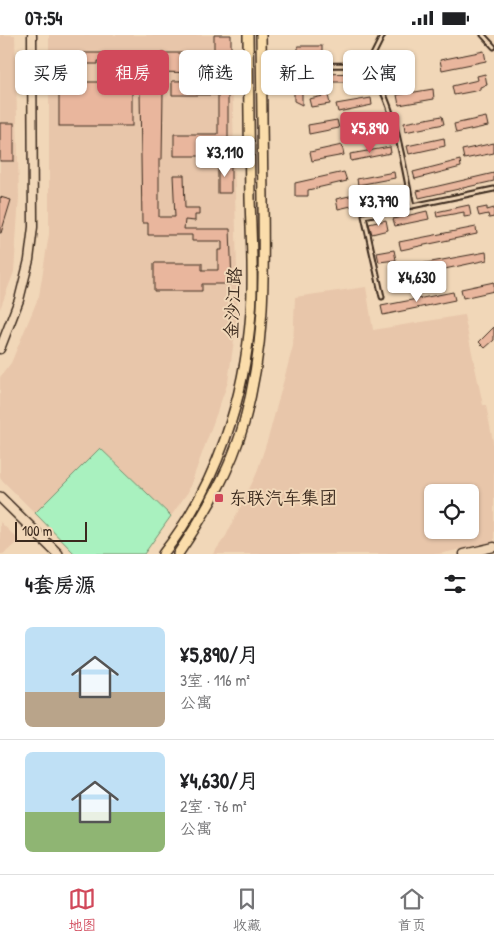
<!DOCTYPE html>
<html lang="zh">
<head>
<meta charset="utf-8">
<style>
  :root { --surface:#fff; --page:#f2f2f2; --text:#202124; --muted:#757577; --line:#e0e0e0; --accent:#d1495b }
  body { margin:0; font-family:"Patrick Hand","LXGW WenKai TC",sans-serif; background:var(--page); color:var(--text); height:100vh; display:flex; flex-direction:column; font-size:19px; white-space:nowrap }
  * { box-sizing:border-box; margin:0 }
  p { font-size:16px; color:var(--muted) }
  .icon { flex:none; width:28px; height:28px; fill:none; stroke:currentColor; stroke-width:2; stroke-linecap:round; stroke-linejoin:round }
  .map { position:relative; height:519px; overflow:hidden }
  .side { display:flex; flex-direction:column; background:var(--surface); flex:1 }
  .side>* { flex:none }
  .banner { position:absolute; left:15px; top:15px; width:465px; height:45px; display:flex; gap:10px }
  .tools { position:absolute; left:424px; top:449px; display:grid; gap:10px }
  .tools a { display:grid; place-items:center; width:55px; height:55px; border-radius:8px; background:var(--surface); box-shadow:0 1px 4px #0004; font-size:25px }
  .scale { position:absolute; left:15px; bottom:12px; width:72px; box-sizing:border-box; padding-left:5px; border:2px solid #3b2a1e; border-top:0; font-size:14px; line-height:18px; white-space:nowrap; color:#3b2a1e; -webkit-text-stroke:4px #f1d7b8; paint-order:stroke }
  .price { position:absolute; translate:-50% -42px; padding:0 11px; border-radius:5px; background:#fff; color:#222; font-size:16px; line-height:32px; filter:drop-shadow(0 1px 2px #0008) }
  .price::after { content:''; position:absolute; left:50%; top:30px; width:15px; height:11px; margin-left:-8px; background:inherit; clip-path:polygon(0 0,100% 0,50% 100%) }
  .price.selected { background:var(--accent); color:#fff }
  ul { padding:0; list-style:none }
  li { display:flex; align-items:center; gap:15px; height:125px; padding:0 25px }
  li+li { border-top:1px solid var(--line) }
  li span { display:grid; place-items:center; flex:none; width:140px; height:100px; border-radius:8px; color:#555 }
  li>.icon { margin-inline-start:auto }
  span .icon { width:60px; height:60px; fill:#fffc; stroke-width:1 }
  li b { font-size:21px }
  h2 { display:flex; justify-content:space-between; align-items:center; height:60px; padding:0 25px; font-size:21px }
  .pill { padding:0 18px; border-radius:8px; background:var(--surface); box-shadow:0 1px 4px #0004; font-size:18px; line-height:45px }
  .pill.selected { background:var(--accent); color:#fff }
  .status { display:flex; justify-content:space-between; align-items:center; height:35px; padding:0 25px; background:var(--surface); direction:ltr }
  .status svg { height:14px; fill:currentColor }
  .tab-bar { display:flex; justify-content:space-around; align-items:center; height:70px; border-top:1px solid var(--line); background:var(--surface); font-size:14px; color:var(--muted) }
  .tab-bar a { display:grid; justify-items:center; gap:2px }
  .tab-bar .selected { color:var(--accent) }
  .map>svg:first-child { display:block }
</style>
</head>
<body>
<div class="status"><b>07:54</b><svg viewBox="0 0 49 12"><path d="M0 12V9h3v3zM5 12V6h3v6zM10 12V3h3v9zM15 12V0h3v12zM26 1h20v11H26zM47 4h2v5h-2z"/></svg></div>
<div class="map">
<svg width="494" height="519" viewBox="0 0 494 519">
  <rect width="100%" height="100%" fill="#f1d7b8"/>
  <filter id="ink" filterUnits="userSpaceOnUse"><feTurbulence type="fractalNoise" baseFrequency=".02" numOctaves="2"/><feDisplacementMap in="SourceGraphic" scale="10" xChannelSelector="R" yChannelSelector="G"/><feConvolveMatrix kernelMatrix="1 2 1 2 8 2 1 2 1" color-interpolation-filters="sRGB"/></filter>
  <g filter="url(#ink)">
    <g fill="#e8c6aa" fill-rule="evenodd">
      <path d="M0,0H15L19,162L14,237L0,274Z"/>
      <path d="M49,0H231L238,277L228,347L188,457L171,481L100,413L35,478L0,443V342L11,328L39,261L49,199Z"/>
      <path d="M366,252L373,295L464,280L483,370H486L494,412V507L439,519H213L226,501L256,440L269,400L293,311L295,262ZM432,458H470V495H432Z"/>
      <path d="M0,487L20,506L3,519H0Z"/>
    </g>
    <path fill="#a9f1bf" stroke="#728e6e" d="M100,413L171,481L144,519H75L35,478Z"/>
    <g fill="#e9b69d" stroke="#3b2a1e">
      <path d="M214,0H231V29H209V38L157,37V29H148V26H98V29H77V18H214Z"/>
      <rect x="298" y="11" width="24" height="7"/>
      <path d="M484,16L486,26L442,35L440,25Z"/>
      <path d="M302,38V70L294,66V39Z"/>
      <path d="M360,38L368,44L372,54L363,56L359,47H323V39Z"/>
      <path d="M485,39L487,50L480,52V55L454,60L452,51L478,45L477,41Z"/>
      <path d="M228,45V121H174V99H218V60H172V46Z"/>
      <rect x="59" y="47" width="73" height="44"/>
      <path d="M433,54L434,64L399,70L397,60Z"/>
      <path d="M140,57H163L162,124H159V182H175L173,140H184L185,173H199V180H195V186L185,185L184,194H230L232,249H202V256H154V228H202V235H218V215H222V206H192V200H148V188H142Z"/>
      <path d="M328,60L330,69L311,72L309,64Z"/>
      <path d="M371,63L372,70L338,77L336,69Z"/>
      <path d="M442,81L444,89L405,97L404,88Z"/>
      <path d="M486,82L488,91L456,98L454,89Z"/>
      <path d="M337,85L339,93L309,99L308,90Z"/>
      <path d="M385,87L386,94L348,101L346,94Z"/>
      <rect x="0" y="88" width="14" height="38"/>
      <path d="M444,103L445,111L409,119L407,111Z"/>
      <path d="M494,108V118L464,124L462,115Z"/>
      <path d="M342,110L344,120L312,126L310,117Z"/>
      <path d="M390,112L391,118L351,126L350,119Z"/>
      <path d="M460,125L461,132L415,144L413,137Z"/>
      <rect x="218" y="128" width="13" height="30"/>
      <path d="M344,137L347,146L308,155V161H295V148Z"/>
      <path d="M394,137L395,143L358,150L357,144Z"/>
      <path d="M494,138V146L419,163L417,156Z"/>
      <path d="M399,159L400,166L363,174L362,168Z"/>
      <path d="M354,160L356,170L338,174L336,164Z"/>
      <path d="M0,162L11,165L1,198H0Z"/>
      <path d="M469,170L471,181L464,182V177L437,182L436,177Z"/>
      <path d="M487,172V175L494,173V182L489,183L488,179L479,181L477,174Z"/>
      <path d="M427,176L429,184L395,191L393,184Z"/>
      <path d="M386,185L388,195L372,199L369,189Z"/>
      <path d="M476,192L477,199L401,215L399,207Z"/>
      <path d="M394,215L396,225L379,227L377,218Z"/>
      <path d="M486,217L487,225L407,242L404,232Z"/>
      <path d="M494,247V256L463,263L461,254Z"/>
      <path d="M453,257L455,265L383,280L381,271Z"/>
      <path d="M494,292V305L485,313L479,307Z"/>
    </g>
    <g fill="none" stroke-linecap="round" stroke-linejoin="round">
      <defs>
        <g id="service">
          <path d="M483,0L494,12"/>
          <path d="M363,30L370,26L383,0"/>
          <path d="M262,31L363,30C393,50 404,135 412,171"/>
          <path d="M382,262L364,181L494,154"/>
        </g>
        <g id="tertiary">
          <path d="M0,314L19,265L29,225L33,192L32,0"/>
          <path d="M464,519L494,512"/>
        </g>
        <path id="secondary" d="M0,462L58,519"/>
        <g id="primary">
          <path d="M163,519C217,450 245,363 251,277C254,239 251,201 250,163C249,109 249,54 248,0"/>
          <path d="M178,519C205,479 231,435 244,388C265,311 264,245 263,166C262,111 262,55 261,0"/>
        </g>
      </defs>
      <use href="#service" stroke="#3b2a1e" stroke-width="7"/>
      <use href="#tertiary" stroke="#3b2a1e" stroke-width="11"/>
      <use href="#secondary" stroke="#3b2a1e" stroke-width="12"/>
      <use href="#primary" stroke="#3b2a1e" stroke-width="12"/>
      <use href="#service" stroke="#f1d7b8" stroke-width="3"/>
      <use href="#tertiary" stroke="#f1d7b8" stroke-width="8"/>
      <use href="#secondary" stroke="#f1d7b8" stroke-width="9"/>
      <use href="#primary" stroke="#fbddab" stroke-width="9"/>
    </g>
  </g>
  <rect fill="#d1495b" stroke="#f1d7b8" stroke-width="2" x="214" y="458" width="10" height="10" rx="2.5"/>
  <g text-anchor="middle" stroke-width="4" stroke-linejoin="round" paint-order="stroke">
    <g font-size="18" fill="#3b2a1e" stroke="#f1d7b8">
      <text transform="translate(233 268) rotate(-87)" y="6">金沙江路</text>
    </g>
    <g font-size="18" fill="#3b2a1e" stroke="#f1d7b8" text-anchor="start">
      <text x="229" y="469">东联汽车集团</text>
    </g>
  </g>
</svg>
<div class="tools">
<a><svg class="icon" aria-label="locate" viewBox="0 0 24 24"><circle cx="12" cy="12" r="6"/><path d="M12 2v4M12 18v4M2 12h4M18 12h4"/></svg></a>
</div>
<div class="scale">100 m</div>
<b class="price selected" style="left:370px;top:119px">¥5,890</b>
<b class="price" style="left:225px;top:143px">¥3,110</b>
<b class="price" style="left:379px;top:192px">¥3,790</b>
<b class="price" style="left:417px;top:268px">¥4,630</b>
<div class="banner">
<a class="pill">买房</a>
<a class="pill selected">租房</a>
<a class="pill">筛选</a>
<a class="pill">新上</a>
<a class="pill">公寓</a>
</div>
</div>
<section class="side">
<h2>4套房源<svg class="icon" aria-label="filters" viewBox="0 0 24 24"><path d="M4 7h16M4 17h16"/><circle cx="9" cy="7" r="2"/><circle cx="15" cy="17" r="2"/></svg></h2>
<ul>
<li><span style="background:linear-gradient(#bfe0f5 65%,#b9a48a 0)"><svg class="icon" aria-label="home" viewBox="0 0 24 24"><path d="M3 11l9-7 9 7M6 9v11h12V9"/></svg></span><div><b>¥5,890/月</b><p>3室 · 116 m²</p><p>公寓</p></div></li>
<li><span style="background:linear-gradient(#bfe0f5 60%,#8fb573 0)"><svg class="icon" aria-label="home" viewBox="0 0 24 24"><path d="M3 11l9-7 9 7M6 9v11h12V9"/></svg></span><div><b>¥4,630/月</b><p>2室 · 76 m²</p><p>公寓</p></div></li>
</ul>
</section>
<nav class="tab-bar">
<a class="selected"><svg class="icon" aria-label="map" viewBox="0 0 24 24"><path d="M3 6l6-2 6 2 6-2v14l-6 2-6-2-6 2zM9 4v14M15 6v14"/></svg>地图</a>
<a><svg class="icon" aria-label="saved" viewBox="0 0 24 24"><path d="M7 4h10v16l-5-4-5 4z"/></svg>收藏</a>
<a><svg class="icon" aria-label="home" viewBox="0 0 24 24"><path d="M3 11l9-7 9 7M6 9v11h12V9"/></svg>首页</a>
</nav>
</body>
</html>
